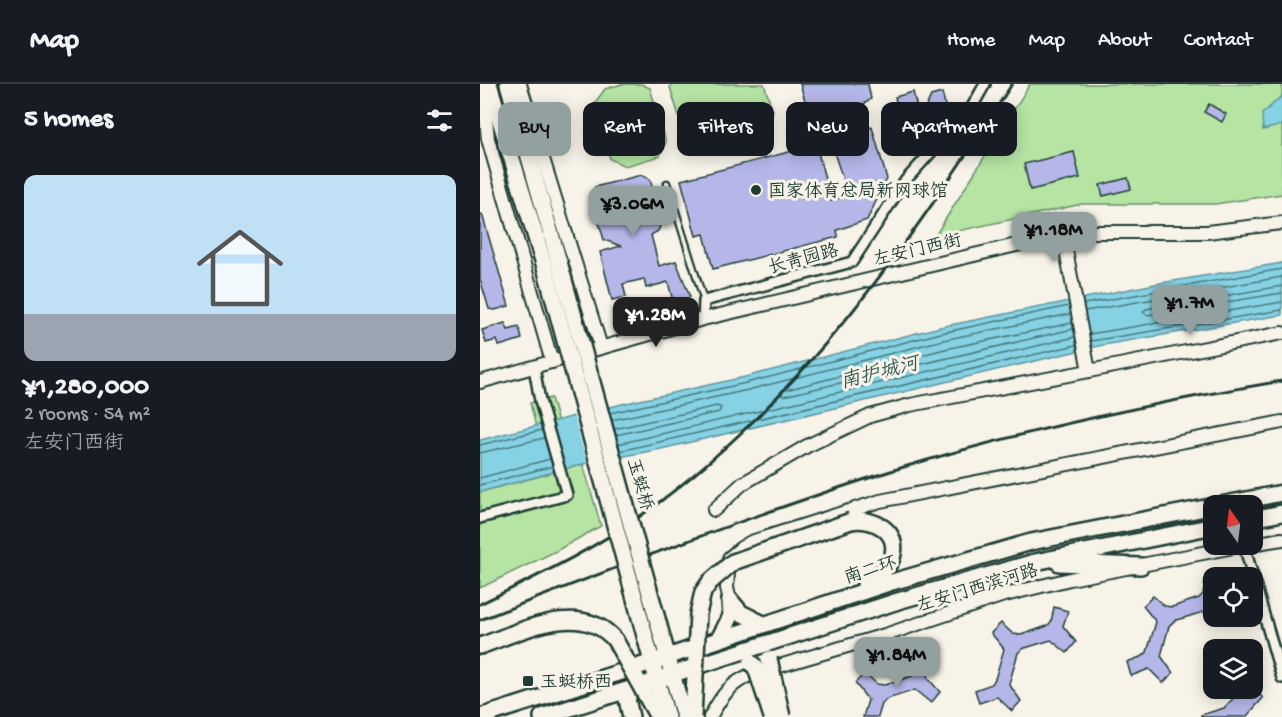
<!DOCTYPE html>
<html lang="en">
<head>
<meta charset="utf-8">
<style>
  :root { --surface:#171b24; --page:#242831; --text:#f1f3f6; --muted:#9ea1a6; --line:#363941; --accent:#92a19f }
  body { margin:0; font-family:"Gochi Hand","LXGW WenKai TC",sans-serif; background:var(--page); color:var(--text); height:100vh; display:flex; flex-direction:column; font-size:22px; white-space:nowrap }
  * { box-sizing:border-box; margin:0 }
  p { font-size:20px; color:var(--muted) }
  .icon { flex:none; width:33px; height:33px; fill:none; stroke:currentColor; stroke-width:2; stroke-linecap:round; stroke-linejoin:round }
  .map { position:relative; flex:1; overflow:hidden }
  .details { display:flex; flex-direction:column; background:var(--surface); width:480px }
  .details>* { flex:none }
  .banner { position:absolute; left:18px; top:18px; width:570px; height:54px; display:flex; gap:12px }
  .needle { width:39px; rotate:346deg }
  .buttons { position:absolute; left:723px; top:411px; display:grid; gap:12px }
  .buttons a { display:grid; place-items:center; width:60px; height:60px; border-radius:12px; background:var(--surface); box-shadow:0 3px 15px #0003; font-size:30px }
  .price { position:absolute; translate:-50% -51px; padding:0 14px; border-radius:12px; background:var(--accent); color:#111; font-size:20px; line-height:39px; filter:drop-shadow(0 2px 3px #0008) }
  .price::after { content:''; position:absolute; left:50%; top:36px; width:18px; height:14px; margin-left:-9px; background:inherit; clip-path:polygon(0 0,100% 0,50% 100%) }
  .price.on { background:#222; color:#fff }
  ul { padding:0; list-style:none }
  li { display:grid; align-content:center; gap:12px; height:318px; padding:0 24px }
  li span { display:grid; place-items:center; height:186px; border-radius:12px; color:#555 }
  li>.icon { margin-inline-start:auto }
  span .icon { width:108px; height:108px; fill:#fffc; stroke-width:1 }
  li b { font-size:26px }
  h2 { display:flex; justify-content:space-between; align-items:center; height:72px; padding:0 24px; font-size:26px }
  .pill { padding:0 21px; border-radius:12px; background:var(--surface); box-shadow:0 3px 15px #0003; font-size:21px; line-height:54px }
  .pill.on { background:var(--accent); color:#111 }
  header { display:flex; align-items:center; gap:36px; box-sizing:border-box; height:84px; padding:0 30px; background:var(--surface); border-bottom:2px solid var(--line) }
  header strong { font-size:28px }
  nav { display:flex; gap:33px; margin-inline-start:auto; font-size:21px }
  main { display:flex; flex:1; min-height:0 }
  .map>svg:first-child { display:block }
</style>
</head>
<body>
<header>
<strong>Map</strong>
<nav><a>Home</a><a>Map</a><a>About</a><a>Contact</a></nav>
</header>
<main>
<section class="details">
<h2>5 homes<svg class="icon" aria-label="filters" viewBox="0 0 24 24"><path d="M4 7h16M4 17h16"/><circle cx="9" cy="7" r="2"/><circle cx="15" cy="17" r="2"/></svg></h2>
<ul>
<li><span style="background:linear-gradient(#bfe0f5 75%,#9aa5b1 0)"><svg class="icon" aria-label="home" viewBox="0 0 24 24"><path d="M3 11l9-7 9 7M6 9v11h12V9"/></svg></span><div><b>¥1,280,000</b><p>2 rooms · 54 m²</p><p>左安门西街</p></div></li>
</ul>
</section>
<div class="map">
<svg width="802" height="633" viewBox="0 0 802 633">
  <rect width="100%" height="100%" fill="#f7f3e8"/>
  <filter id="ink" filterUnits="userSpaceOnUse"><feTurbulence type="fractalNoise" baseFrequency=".0167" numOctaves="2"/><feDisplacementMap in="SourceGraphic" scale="12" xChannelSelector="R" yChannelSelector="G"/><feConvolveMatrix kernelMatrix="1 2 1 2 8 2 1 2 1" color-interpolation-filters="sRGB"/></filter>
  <g filter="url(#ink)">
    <g fill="#b5e4a3" stroke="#6a906c" stroke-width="1.5">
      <path d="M142,0H161L170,4L186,58L180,72L145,82L130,75L114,20L125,5Z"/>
      <path d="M192,0H284L293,27L283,53L224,68L206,55L190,3Z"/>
      <path d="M550,0H802V110L735,120H602L455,152Z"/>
      <path d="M71,314L91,383L103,380L121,442L74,468L0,504V408L68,390L50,319Z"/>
    </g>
    <g fill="#86d2e5" stroke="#5d969e" stroke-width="1.5">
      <path d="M802,12V41L783,46L782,30Z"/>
      <path d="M802,179V231L623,261L181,365L103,380L0,408V356L142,320L265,293L460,243L675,200Z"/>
    </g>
    <path fill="#f7f3e8" d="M127,321L143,375L108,382L93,329Z"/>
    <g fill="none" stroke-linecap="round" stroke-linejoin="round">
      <g stroke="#48797b" stroke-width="1.5">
        <path d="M802,202L666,225L663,228L667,231L802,209"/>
        <path d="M604,220L802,185"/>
        <path d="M605,227L802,193"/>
        <path d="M592,239L465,265L302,307L300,310L304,312L593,245"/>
        <path d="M610,250L802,218"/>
        <path d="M611,257L802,226"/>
        <path d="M130,329L266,299L461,249L589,222"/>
        <path d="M132,336L268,306L463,256L590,230"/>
        <path d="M134,345L237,322L241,324L239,328L136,351"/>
        <path d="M138,360L595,253"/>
        <path d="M0,361L62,346"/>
        <path d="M140,367L596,261"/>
        <path d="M0,369L64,354"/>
        <path d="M0,394L70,375"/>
        <path d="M0,401L73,382"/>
      </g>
    </g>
    <g fill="#b5b7e9" stroke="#1f3d34" stroke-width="1.5">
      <path d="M320,0H388L391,15L381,22L337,35L335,31L330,33Z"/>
      <path d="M433,8L440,36L451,12L462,9L465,20L452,41L423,49L415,13Z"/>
      <path d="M729,20L746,30L742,38L724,28Z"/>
      <path d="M392,43L407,95L387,136L357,146L358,153L233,185L224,150L216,152L201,96L336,61L351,117L368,110L349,54Z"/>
      <path d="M594,68L600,94L550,106L544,80Z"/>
      <path d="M161,91L170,95L182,138L178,147L171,151L179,182L196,177L210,213L193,217L188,198L166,204L164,195L143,200L146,213L132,216L120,168L141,162L124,156L111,111L115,103Z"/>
      <path d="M648,94L651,105L623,112L620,101Z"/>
      <path d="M2,130L29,222L15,226L9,225L0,195V131Z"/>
      <path d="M25,239L28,246L39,243L42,255L19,262L17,256L6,259L2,246Z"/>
      <path d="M725,496L734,498V536L723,528L694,537L689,542L681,572L693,589L683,599L669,585L651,592L647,578L663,572L667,568L676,538L663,522L673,512L685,522L692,523L719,514L723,510Z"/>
      <path d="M574,523L588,527L583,542L596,558L587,569L571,556L542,565L538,569L529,600L541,617L532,627L517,613L499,619L495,606L512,600L515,595L524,565L511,549L521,539L533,550L541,551L567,542L571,538Z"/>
      <path d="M438,574L452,577L447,593L460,608L451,619L435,606L407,615L402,620L398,633H383L388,616L375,599L385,589L397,600L405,601L432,592L435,588Z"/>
      <path d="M763,604H773L783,614L766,633H721V631L744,624Z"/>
    </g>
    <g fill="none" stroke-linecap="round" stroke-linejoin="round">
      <defs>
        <path id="service" d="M187,99L224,217"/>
        <g id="minor">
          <path d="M223,235L224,217L372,178L425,97L492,23L505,0"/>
          <path d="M0,434L87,411L60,317L54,283"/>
          <path d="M764,461L802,594"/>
        </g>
        <g id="tertiary">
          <path d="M3,0L8,55L72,278"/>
          <path d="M40,0L121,263"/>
          <path d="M583,151L609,287L802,249"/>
          <path d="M0,298L223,235L549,158L604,148H727L802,139"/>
          <path d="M129,387L172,544"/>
          <path d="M234,426L262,400L327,362L390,332L430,321L609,287"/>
          <path d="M772,460L802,455"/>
          <path d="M250,516L247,504L249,474L261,464L271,458L400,417L802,338"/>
          <path d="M230,633C242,611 251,598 275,589L405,551L521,512L590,495L769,460"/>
        </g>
        <g id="primary">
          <path d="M9,0L65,183"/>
          <path d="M28,0L79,178"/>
        </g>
        <g id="trunk">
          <path d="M772,435L802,429"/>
          <path d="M371,437C393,433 421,447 412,474C407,487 395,494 385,501"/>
          <path d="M579,479L661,482"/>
          <path d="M250,516L261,529L283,540"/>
          <path d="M239,555L251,532L250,516"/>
          <path d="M0,562C40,548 101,515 135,556"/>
          <path d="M208,566L412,498L551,458L802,409"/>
          <path d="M214,583L418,517L555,478L734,442"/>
          <path d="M0,633L160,582"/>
          <path d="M62,633L166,600"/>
          <path d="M151,633L147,615L152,604"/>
        </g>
      </defs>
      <use href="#service" stroke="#1f3d34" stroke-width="9"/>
      <use href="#minor" stroke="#1f3d34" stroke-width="14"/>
      <use href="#tertiary" stroke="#1f3d34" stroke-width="16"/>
      <use href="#primary" stroke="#1f3d34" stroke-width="20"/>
      <use href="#trunk" stroke="#1f3d34" stroke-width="20"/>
      <use href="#service" stroke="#f7f3e8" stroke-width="4.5"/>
      <use href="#minor" stroke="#f7f3e8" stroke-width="9"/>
      <use href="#tertiary" stroke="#f7f3e8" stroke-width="12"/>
      <use href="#primary" stroke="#f7f3e8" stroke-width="15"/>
      <use href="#trunk" stroke="#f7f3e8" stroke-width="15"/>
      <g stroke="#1f3d34" stroke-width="3">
        <path d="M0,520C57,492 115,465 166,428C323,314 429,160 532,0"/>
        <path d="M0,536C137,483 274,430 414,386C541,347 671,319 802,297"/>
      </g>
      <defs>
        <g id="primary-bridge">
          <path d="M79,178L204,633"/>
          <path d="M65,183L187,633"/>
        </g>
        <g id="trunk-bridge">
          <path d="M135,556L178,633"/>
          <path d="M289,575L302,633"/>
          <path d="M271,579L276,584L292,633"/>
          <path d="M160,582L208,566"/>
          <path d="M166,600L214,583"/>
          <path d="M213,633L218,530L223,508L230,498L253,478L371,437"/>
        </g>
      </defs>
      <use href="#primary-bridge" stroke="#1f3d34" stroke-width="20" stroke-linecap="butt"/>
      <use href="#trunk-bridge" stroke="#1f3d34" stroke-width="20" stroke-linecap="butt"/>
      <use href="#primary-bridge" stroke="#f7f3e8" stroke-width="15"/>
      <use href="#trunk-bridge" stroke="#f7f3e8" stroke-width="15"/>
    </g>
  </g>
  <g fill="#1f3d34" stroke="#f7f3e8" stroke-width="2">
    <circle cx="276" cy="106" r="6"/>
    <rect x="42" y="591" width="12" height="12" rx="3"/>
  </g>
  <g text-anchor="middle" stroke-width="6" stroke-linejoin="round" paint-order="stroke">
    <g font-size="18" fill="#1f3d34" stroke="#f7f3e8" text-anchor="start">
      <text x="288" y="112">国家体育总局新网球馆</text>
      <text x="60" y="603">玉蜓桥西</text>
    </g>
    <g font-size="18" fill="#1f3d34" stroke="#f7f3e8">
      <text transform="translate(437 165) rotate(-13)" y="6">左安门西街</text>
      <text transform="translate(323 174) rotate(-15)" y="6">长青园路</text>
      <text transform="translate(161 400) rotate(74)" y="6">玉蜓桥</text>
      <text transform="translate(390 485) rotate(-18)" y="6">南二环</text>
      <text transform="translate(497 503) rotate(-17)" y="6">左安门西滨河路</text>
    </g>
    <g font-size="20" font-style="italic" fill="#345b57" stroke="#f7f3e8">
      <text transform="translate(399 287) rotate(-14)" y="7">南护城河</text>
    </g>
  </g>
</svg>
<div class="buttons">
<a><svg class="needle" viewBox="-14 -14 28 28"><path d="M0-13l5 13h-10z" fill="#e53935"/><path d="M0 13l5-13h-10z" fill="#9ea1a6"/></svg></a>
<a><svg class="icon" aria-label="locate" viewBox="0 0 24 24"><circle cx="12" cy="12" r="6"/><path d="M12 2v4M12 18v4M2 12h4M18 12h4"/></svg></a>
<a><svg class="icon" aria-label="layers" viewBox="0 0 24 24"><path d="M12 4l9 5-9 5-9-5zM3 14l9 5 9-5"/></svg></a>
</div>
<b class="price" style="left:153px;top:153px">¥3.06M</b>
<b class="price" style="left:574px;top:179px">¥1.18M</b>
<b class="price" style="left:710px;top:252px">¥1.7M</b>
<b class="price on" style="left:176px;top:264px">¥1.28M</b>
<b class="price" style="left:417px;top:604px">¥1.84M</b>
<div class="banner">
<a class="pill on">Buy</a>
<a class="pill">Rent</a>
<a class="pill">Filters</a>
<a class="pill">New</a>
<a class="pill">Apartment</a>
</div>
</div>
</main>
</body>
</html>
